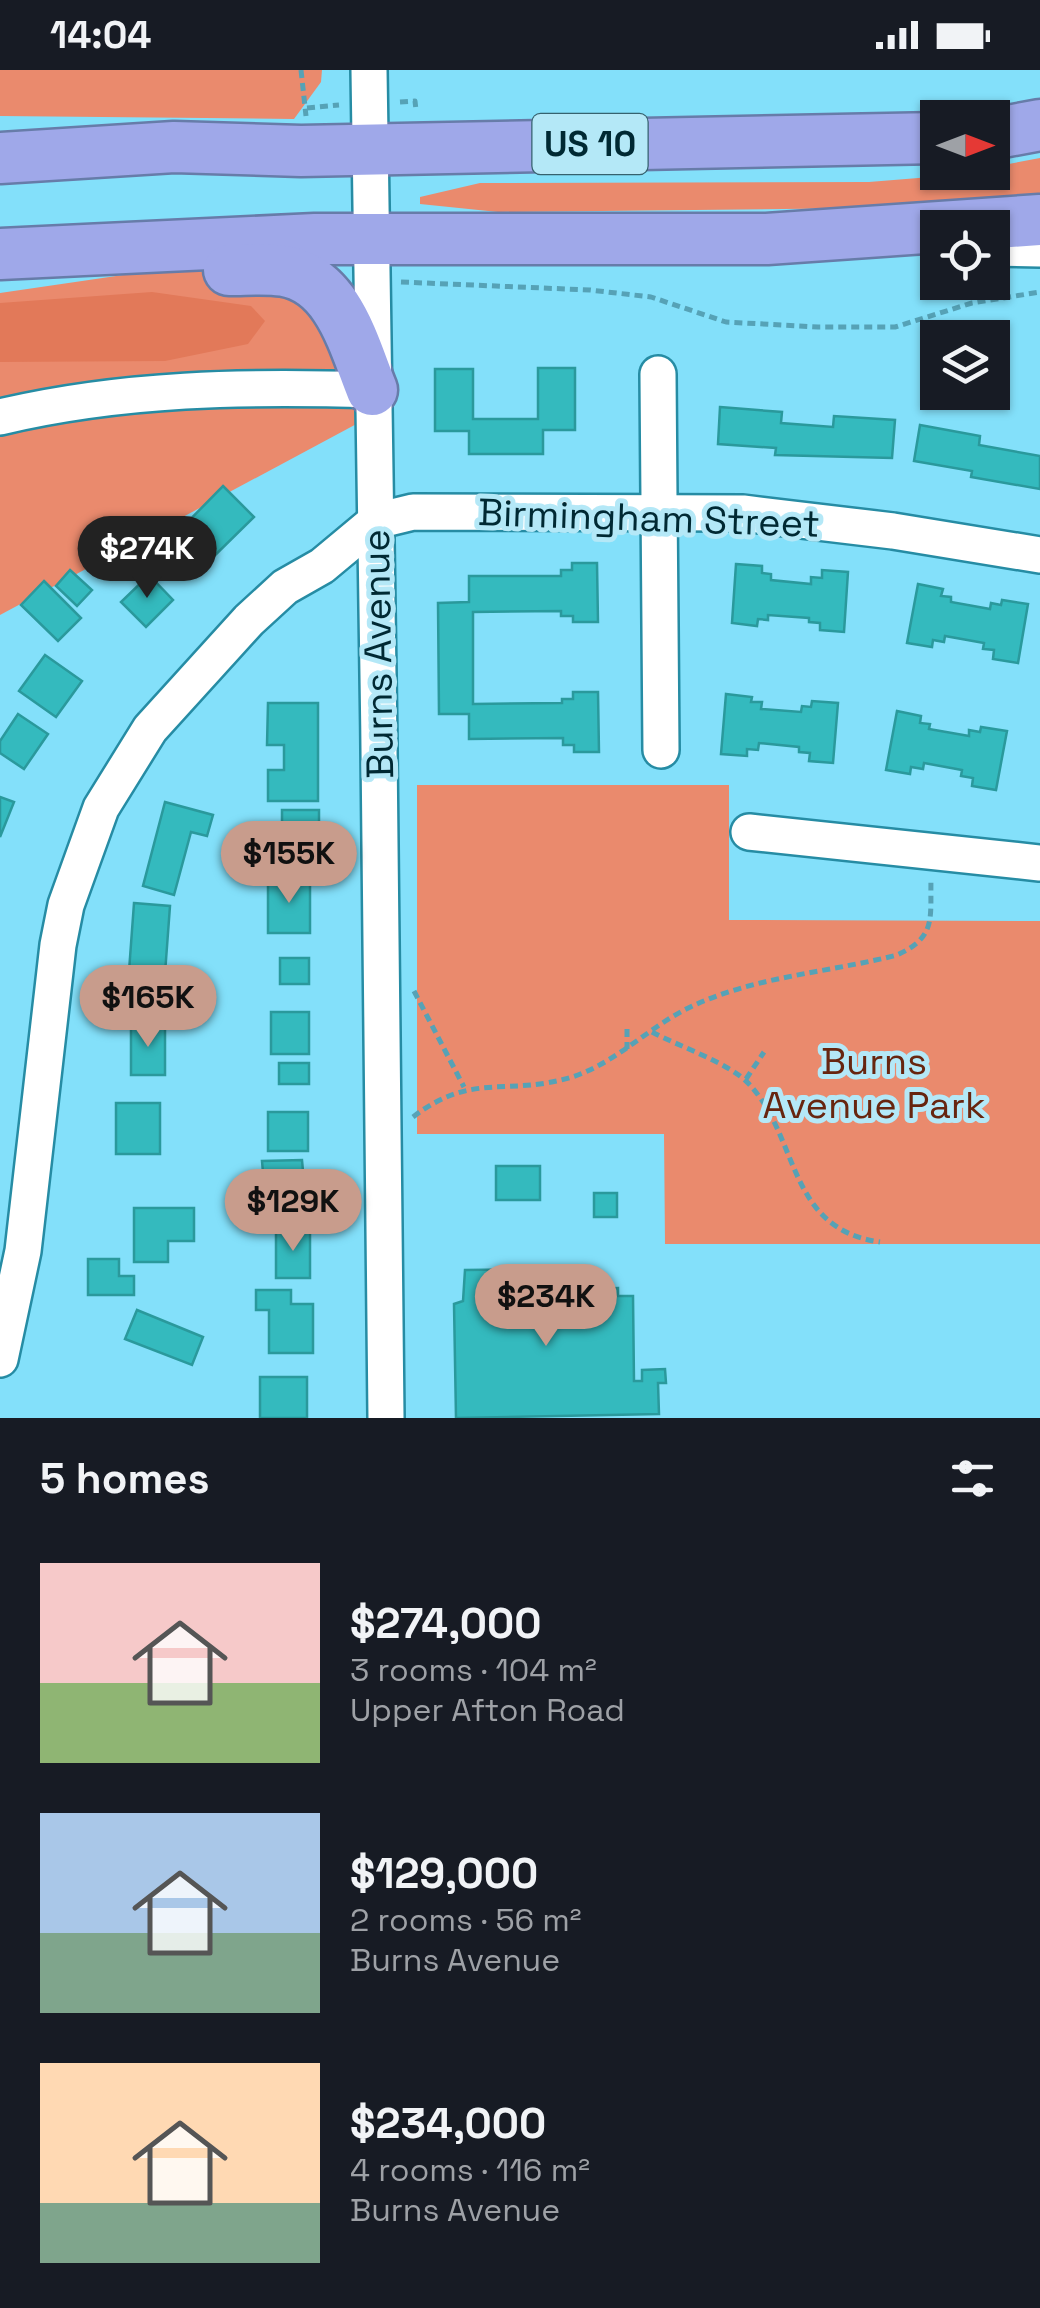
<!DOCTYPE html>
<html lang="en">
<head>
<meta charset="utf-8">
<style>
  :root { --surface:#171b24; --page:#242831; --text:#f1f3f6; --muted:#9ea1a6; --accent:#c89c8c }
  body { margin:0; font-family:"Space Grotesk",sans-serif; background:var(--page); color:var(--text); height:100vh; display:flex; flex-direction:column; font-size:38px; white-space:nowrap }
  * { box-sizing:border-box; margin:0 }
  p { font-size:32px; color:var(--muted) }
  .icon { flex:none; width:55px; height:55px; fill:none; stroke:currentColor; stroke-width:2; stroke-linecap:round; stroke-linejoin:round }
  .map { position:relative; height:1348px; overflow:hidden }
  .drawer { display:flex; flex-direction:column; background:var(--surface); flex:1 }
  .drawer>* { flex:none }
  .needle { width:65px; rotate:90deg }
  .fabs { position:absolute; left:920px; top:30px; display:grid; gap:20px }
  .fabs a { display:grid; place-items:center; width:90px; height:90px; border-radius:0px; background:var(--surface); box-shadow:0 2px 8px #0004; font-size:50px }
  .price { position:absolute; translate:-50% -85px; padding:0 22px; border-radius:35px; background:var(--accent); color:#111; font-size:32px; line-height:65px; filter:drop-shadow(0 2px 5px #0008) }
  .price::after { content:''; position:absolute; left:50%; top:60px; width:30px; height:22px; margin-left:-15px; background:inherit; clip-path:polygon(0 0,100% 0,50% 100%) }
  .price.active { background:#222; color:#fff }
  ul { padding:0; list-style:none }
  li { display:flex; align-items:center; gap:30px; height:250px; padding:0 40px }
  li span { display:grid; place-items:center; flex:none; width:280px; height:200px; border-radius:0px; color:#555 }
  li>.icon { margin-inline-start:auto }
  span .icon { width:120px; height:120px; fill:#fffc; stroke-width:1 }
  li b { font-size:42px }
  h2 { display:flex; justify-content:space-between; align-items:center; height:120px; padding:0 40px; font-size:42px }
  .status { display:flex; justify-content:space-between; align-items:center; height:70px; padding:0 50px; background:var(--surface); direction:ltr }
  .status svg { height:28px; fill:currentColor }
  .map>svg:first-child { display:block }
</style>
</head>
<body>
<div class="status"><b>14:04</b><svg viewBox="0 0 49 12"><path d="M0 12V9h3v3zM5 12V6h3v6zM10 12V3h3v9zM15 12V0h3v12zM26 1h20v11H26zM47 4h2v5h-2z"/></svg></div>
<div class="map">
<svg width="1040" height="1348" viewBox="0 0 1040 1348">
  <rect width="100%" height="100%" fill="#83e0fa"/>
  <g fill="#ea8a6d">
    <path d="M0,0H322L321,12L294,49L0,46Z"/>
    <path d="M1040,88V126L869,138L498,142L420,134V127L480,113L869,112L992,102L993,97Z"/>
    <path d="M164,199L284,208L390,336L0,545V223Z"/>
    <path d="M417,715H729V850L1040,851V1174H665L664,1064H417Z"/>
  </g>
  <path fill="#e27959" d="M152,222L251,236L265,251L248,274L165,291L0,292V233Z"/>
  <g fill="#34babe" stroke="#2a999c" stroke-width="2.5">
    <path d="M538,298H575V360H543V384H469V361H435V299H473V349H538Z"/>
    <path d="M720,337L782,342L781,353L833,357L834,346L895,350L892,388L775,385L776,378L718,374Z"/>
    <path d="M920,355L980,366L979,375L1040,386V419L971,407L972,401L914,391Z"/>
    <path d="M223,416L254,447L200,500L170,470Z"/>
    <path d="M572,493H597L598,552H573V546H561V541L473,542V634L562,633V629H573V622H598L599,682H574V675H563V668L469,669V644H439L438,533L469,532V506H561V500H572Z"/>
    <path d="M736,494L762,496V503L771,504V510L811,514V507L822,508V500L848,502L844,562L820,560V553L809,552V548L768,545V550L758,549L757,556L732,553Z"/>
    <path d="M70,500L92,520L77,536L56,516Z"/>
    <path d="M149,505L173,530L146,557L121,532Z"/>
    <path d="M44,511L81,548L58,571L21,535Z"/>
    <path d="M918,514L943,519L941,526L951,527V532L990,539L991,533L1001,535L1002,530L1028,534L1018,593L993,589L994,580L983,579L984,573L945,566L944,572L933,570L932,577L907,573Z"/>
    <path d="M45,585L82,611L56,647L19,621Z"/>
    <path d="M726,624L752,627L751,632H762L761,639L801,642L802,636L811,637L812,631L838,633L833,693L809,691L810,683L799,682V677L759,673L758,680L747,679V686L721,684Z"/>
    <path d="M268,633H318V731H268V700H284V675H267Z"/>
    <path d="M897,641L921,646L920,653L930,654L929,659L969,666V660L980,662L981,657L1007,661L996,720L972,716L973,708L961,706L962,700L924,693L923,699L911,697L910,704L886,700Z"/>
    <path d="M18,644L48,664L24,699L0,683V671Z"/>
    <path d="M0,727L14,732L0,767Z"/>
    <path d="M165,732L213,745L207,766L191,762L174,825L143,816Z"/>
    <rect x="282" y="740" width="37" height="52"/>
    <rect x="268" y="810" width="42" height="53"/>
    <path d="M134,833L170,836L164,917L128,915Z"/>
    <rect x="280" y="888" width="29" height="26"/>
    <rect x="271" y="942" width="38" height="42"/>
    <rect x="131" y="955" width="34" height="50"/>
    <rect x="279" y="993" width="30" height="21"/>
    <rect x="116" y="1033" width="44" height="51"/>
    <rect x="268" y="1042" width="40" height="39"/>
    <path d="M302,1090L304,1112L264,1114L262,1091Z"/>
    <rect x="496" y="1096" width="44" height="34"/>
    <rect x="273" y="1115" width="25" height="33"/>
    <rect x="594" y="1123" width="23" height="24"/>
    <path d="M134,1138H194V1171H168V1192H134Z"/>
    <rect x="276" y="1161" width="34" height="47"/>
    <path d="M88,1189H119V1206H134V1225H88Z"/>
    <path d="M566,1199L573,1204V1226H587V1219L618,1218V1226H633L634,1311H642V1300L665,1299L666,1313H658L659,1344L456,1348L454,1234L463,1231L465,1200Z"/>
    <path d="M256,1220H291V1234H313V1283H269V1240H256Z"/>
    <path d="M137,1240L203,1267L192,1295L125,1269Z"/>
    <rect x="260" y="1307" width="47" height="41"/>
  </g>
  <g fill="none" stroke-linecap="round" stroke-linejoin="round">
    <defs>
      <g id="minor">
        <path d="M369,0C376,449 383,899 386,1348"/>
        <path d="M992,178L1040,179"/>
        <path d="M658,304L661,680"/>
        <path d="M0,347C122,318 247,316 372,320"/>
        <path d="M749,762L1040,793"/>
        <path d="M0,1289L23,1181L58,875L66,835L101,738L150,659L249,550L285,517L322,496L376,451L413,442L743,443L893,461L1040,485"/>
      </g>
      <g id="highway">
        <path d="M992,64L1040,55"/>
        <path d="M0,88L174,77L301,81L938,68"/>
        <path d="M0,184L315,169H767L1040,150"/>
        <path d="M229,200C247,200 267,198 284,201C339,210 354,276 372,320"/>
      </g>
    </defs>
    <use href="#minor" stroke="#268ca4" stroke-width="40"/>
    <use href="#highway" stroke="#677ca9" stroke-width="55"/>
    <g stroke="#56a2b6" stroke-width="5" stroke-dasharray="8 5" stroke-linecap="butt">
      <path d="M301,0L306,46"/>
      <path d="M400,32L415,31L416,40"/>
      <path d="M307,38L339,35"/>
      <path d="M401,212L590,220L651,227L726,252L818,257H895L972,233L1040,222"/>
      <path d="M414,921L464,1017"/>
      <path d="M627,959V979"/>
      <path d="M652,962C678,976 729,993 748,1013C800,1067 786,1159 880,1172"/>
      <path d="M746,1009L764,982"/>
      <path d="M413,1047C473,1001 507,1027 572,1007C619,992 652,953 697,934C759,906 831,902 897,885C937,867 930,848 931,808"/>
    </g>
    <use href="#minor" stroke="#fff" stroke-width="35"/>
    <use href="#highway" stroke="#9fa8e9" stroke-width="50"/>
  </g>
  <g text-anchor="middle" stroke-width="10" stroke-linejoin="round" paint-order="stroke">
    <rect fill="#b4e8f7" stroke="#36626e" stroke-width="2.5" x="532.5" y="44" width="115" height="60" rx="8"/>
    <g font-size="35" font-weight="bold" fill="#002933">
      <text x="590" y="86">US 10</text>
    </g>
    <g font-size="38" fill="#002933" stroke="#b4e8f7">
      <text transform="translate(649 448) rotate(2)" y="13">Birmingham Street</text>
      <text transform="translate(378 584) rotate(-91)" y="13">Burns Avenue</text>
    </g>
    <g font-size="38" fill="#67250f" stroke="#b4e8f7">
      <text x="874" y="1004">Burns<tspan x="874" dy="44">Avenue Park</tspan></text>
    </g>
  </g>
</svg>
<div class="fabs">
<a><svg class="needle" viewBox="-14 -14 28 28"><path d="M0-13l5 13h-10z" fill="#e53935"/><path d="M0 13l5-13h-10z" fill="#9ea1a6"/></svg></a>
<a><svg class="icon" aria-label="locate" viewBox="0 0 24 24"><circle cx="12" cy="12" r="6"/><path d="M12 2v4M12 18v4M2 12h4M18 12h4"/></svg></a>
<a><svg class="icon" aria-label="layers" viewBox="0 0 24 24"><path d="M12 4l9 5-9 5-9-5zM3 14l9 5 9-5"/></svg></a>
</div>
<b class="price active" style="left:147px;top:531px">$274K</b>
<b class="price" style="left:289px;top:836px">$155K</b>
<b class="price" style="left:148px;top:980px">$165K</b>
<b class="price" style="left:293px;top:1184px">$129K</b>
<b class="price" style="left:546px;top:1279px">$234K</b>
</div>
<section class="drawer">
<h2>5 homes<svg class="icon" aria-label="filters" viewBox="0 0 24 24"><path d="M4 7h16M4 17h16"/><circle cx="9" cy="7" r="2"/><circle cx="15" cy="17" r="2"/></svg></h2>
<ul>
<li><span style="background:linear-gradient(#f6c9c9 60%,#8fb573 0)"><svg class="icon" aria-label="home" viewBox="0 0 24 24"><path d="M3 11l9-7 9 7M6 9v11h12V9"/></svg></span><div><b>$274,000</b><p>3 rooms · 104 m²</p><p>Upper Afton Road</p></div></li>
<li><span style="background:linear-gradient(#a9c7e8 60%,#7fa58c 0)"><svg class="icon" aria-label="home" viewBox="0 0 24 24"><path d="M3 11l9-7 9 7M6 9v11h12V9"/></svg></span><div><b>$129,000</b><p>2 rooms · 56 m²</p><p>Burns Avenue</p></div></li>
<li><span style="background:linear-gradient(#ffd9b3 70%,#7fa58c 0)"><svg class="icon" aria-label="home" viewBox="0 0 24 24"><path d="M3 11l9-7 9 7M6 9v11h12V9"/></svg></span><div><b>$234,000</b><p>4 rooms · 116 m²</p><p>Burns Avenue</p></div></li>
</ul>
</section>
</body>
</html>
